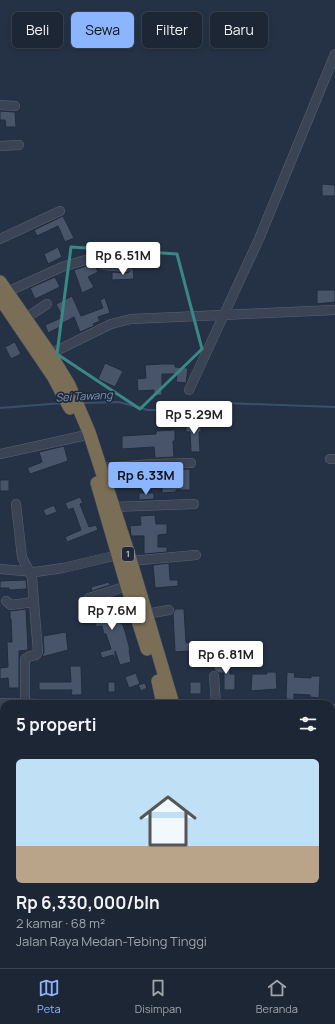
<!DOCTYPE html>
<html lang="id">
<head>
<meta charset="utf-8">
<style>
  :root { --surface:#1c2634; --page:#252e3c; --text:#f1f3f6; --muted:#a0a5ac; --line:#3a434f; --accent:#8cb5ff }
  body { margin:0; font-family:Manrope,sans-serif; background:var(--page); color:var(--text); height:100vh; display:flex; flex-direction:column; font-size:15px; white-space:nowrap }
  * { box-sizing:border-box; margin:0 }
  p { font-size:13px; color:var(--muted) }
  .icon { flex:none; width:22px; height:22px; fill:none; stroke:currentColor; stroke-width:2; stroke-linecap:round; stroke-linejoin:round }
  .map { position:relative; flex:1; overflow:hidden }
  .panel { position:absolute; left:0px; top:700px; width:335px; height:268px; display:flex; flex-direction:column; background:var(--surface); border-radius:12px 12px 0 0; box-shadow:0 2px 6px #0003,0 0 0 1px var(--line) }
  .panel>* { flex:none }
  .guide { position:absolute; left:12px; top:12px; width:311px; height:36px; display:flex; gap:8px }
  .price { position:absolute; translate:-50% -34px; padding:0 9px; border-radius:4px; background:#fff; color:#222; font-size:13px; line-height:26px; filter:drop-shadow(0 1px 2px #0008) }
  .price::after { content:''; position:absolute; left:50%; top:24px; width:12px; height:9px; margin-left:-6px; background:inherit; clip-path:polygon(0 0,100% 0,50% 100%) }
  .price.active { background:var(--accent); color:#111 }
  ul { padding:0; list-style:none }
  li { display:grid; align-content:center; gap:8px; height:212px; padding:0 16px }
  li+li { border-top:1px solid var(--line) }
  li span { display:grid; place-items:center; height:124px; border-radius:6px; color:#555 }
  li>.icon { margin-inline-start:auto }
  span .icon { width:72px; height:72px; fill:#fffc; stroke-width:1 }
  li b { font-size:17px }
  h2 { display:flex; justify-content:space-between; align-items:center; height:48px; padding:0 16px; font-size:17px }
  .chip { padding:0 14px; border-radius:6px; background:var(--surface); box-shadow:0 2px 6px #0003,0 0 0 1px var(--line); font-size:14px; line-height:36px }
  .chip.active { background:var(--accent); color:#111 }
  .tab-bar { display:flex; justify-content:space-around; align-items:center; height:56px; border-top:1px solid var(--line); background:var(--surface); font-size:11px; color:var(--muted) }
  .tab-bar a { display:grid; justify-items:center; gap:2px }
  .tab-bar .active { color:var(--accent) }
  .map>svg:first-child { display:block }
</style>
</head>
<body>
<div class="map">
<svg width="335" height="968" viewBox="0 0 335 968">
  <rect width="100%" height="100%" fill="#253246"/>
  <g fill="none" stroke-linecap="round" stroke-linejoin="round">
    <g stroke="#3a4f6f" stroke-width="2">
      <path d="M81,403L119,402L148,410H171L194,404L225,403L335,407"/>
      <path d="M0,408L63,403"/>
    </g>
  </g>
  <g fill="#47546a" stroke="#212b3c">
    <path d="M0,111L15,112L16,127H6L5,120H0Z"/>
    <path d="M322,184L335,185V196H322Z"/>
    <path d="M63,216L74,238L65,242L58,226L37,236L34,230Z"/>
    <path d="M58,247L62,257L48,264L44,254Z"/>
    <path d="M109,248L127,252L126,261L107,259Z"/>
    <path d="M93,264L95,265L98,272L88,277L94,287L82,293L74,270Z"/>
    <path d="M132,268H133L134,279L112,280V272L126,273L129,272Z"/>
    <path d="M55,277L60,287L35,299L30,288Z"/>
    <path d="M317,290H335V302L317,304Z"/>
    <path d="M72,296L81,316L103,308L100,300L105,298L110,313L98,317L100,321L93,324L94,326L80,332L74,317L61,324L62,326L48,333L45,325L61,318L59,315L61,314L56,304Z"/>
    <path d="M15,342L21,354L11,359L5,347Z"/>
    <path d="M105,363L123,371L115,387L98,379Z"/>
    <path d="M161,364H175V367L188,368L186,383L176,382L177,374H162V395L154,396V390L138,391L137,379L146,378L145,365Z"/>
    <path d="M186,422H201V432H199L200,452H191L190,432H186Z"/>
    <path d="M175,430V441H173L174,457L155,458L154,447L122,449V436L156,434V431Z"/>
    <path d="M64,446L68,461L30,474L27,468L42,462L39,452Z"/>
    <path d="M190,469V490H176V492L162,493V479L136,480V471Z"/>
    <rect x="0" y="480" width="9" height="11"/>
    <path d="M139,493H154V499L139,500Z"/>
    <path d="M80,497L83,503L80,504L89,527L96,525L98,530L67,542L65,537L81,530L73,508L68,510L65,503Z"/>
    <path d="M54,505L57,512L46,516L43,510Z"/>
    <path d="M155,515L156,524H167V534L158,535V547H167V552L144,554V536H131L130,526L141,525L140,516Z"/>
    <path d="M169,563L170,580H178V586L155,588L153,565Z"/>
    <path d="M26,580L27,589L9,590V588H0V581Z"/>
    <path d="M109,582L110,585L92,591L91,587Z"/>
    <path d="M115,603L121,624L122,623L125,631L130,650H129L131,662L120,665L115,651V659H114L113,655L102,658L100,652L111,649L106,634H104L102,626L96,627L92,612L85,614L83,608L98,604L99,607Z"/>
    <path d="M26,609L28,650L19,651V688H9L8,678L0,679V668L8,667L7,642H12L11,619H10V611Z"/>
    <path d="M175,609H184L186,643L205,641V650L175,652L173,614Z"/>
    <path d="M66,632L68,650L42,657L44,652L43,636Z"/>
    <path d="M214,660H222V667H230V674H235V690H224V673H219L214,670Z"/>
    <path d="M70,666H81L82,695H71L72,690H39V682H71Z"/>
    <path d="M267,672H276L277,689L251,691L252,674H267Z"/>
    <path d="M287,672L295,673L294,677L311,678V676H320L319,698L310,697V695L294,694V700L286,699Z"/>
    <path d="M136,673L140,684L129,688L125,677Z"/>
    <rect x="108" y="682" width="7" height="10"/>
    <rect x="190" y="682" width="11" height="12"/>
    <path d="M145,683L147,688L141,691L138,685Z"/>
  </g>
  <g fill="none" stroke-linecap="round" stroke-linejoin="round">
    <defs>
      <g id="minor">
        <path d="M0,105L15,106"/>
        <path d="M0,146L19,145"/>
        <path d="M0,239L60,211"/>
        <path d="M7,292L62,267L92,258H96L104,265L126,267"/>
        <path d="M26,318L47,304"/>
        <path d="M50,354L111,324L131,319L335,310"/>
        <path d="M189,390L259,239L335,54"/>
        <path d="M0,454L82,436"/>
        <path d="M330,459H335"/>
        <path d="M102,468L152,464L191,463"/>
        <path d="M16,504L22,557C25,565 30,570 32,578L38,652L36,655L30,656L25,659V703"/>
        <path d="M113,507L194,504"/>
        <path d="M130,561L196,555"/>
        <path d="M0,569L35,572L63,568L118,555"/>
        <path d="M89,598L127,586"/>
        <path d="M6,601L11,605L34,602"/>
        <path d="M146,614L169,610"/>
        <path d="M214,676L216,704"/>
        <path d="M0,703L42,704"/>
        <path d="M331,709H335"/>
        <path d="M0,961L4,962"/>
        <path d="M46,964L124,968"/>
      </g>
      <g id="highway">
        <path d="M0,282L50,354L69,385L89,432L128,552L173,704"/>
        <path d="M0,298L53,376L70,408"/>
        <path d="M97,483L127,586L147,649"/>
        <path d="M158,681L163,704"/>
        <path d="M171,964V968"/>
        <path d="M161,968L162,964"/>
      </g>
    </defs>
    <use href="#minor" stroke="#596272" stroke-width="10"/>
    <use href="#highway" stroke="#424c5c" stroke-width="14"/>
    <use href="#minor" stroke="#3a4455" stroke-width="9"/>
    <use href="#highway" stroke="#7b6e57" stroke-width="13"/>
  </g>
  <path fill="none" stroke="#398886" stroke-width="3" stroke-linejoin="round" d="M71,247L177,254L202,349L140,409L57,354Z"/>
  <g text-anchor="middle" stroke-width="3.5" stroke-linejoin="round" paint-order="stroke">
    <rect fill="#1f293a" stroke="#8a93a2" stroke-width="1" x="122" y="547" width="12" height="14" rx="3"/>
    <g font-size="9" font-weight="bold" fill="#b8c0ce">
      <text x="128" y="557">1</text>
    </g>
    <g font-size="11" font-style="italic" fill="#7d95b7" stroke="#1f293a">
      <text transform="translate(84 396) rotate(-3)" y="4">Sei Tawang</text>
    </g>
  </g>
</svg>
<b class="price" style="left:123px;top:276px">Rp 6.51M</b>
<b class="price" style="left:194px;top:435px">Rp 5.29M</b>
<b class="price active" style="left:146px;top:496px">Rp 6.33M</b>
<b class="price" style="left:112px;top:631px">Rp 7.6M</b>
<b class="price" style="left:226px;top:675px">Rp 6.81M</b>
<div class="guide">
<a class="chip">Beli</a>
<a class="chip active">Sewa</a>
<a class="chip">Filter</a>
<a class="chip">Baru</a>
</div>
<section class="panel">
<h2>5 properti<svg class="icon" aria-label="filters" viewBox="0 0 24 24"><path d="M4 7h16M4 17h16"/><circle cx="9" cy="7" r="2"/><circle cx="15" cy="17" r="2"/></svg></h2>
<ul>
<li><span style="background:linear-gradient(#bfe0f5 70%,#b9a48a 0)"><svg class="icon" aria-label="home" viewBox="0 0 24 24"><path d="M3 11l9-7 9 7M6 9v11h12V9"/></svg></span><div><b>Rp 6,330,000/bln</b><p>2 kamar · 68 m²</p><p>Jalan Raya Medan-Tebing Tinggi</p></div></li>
</ul>
</section>
</div>
<nav class="tab-bar">
<a class="active"><svg class="icon" aria-label="map" viewBox="0 0 24 24"><path d="M3 6l6-2 6 2 6-2v14l-6 2-6-2-6 2zM9 4v14M15 6v14"/></svg>Peta</a>
<a><svg class="icon" aria-label="saved" viewBox="0 0 24 24"><path d="M7 4h10v16l-5-4-5 4z"/></svg>Disimpan</a>
<a><svg class="icon" aria-label="home" viewBox="0 0 24 24"><path d="M3 11l9-7 9 7M6 9v11h12V9"/></svg>Beranda</a>
</nav>
</body>
</html>
